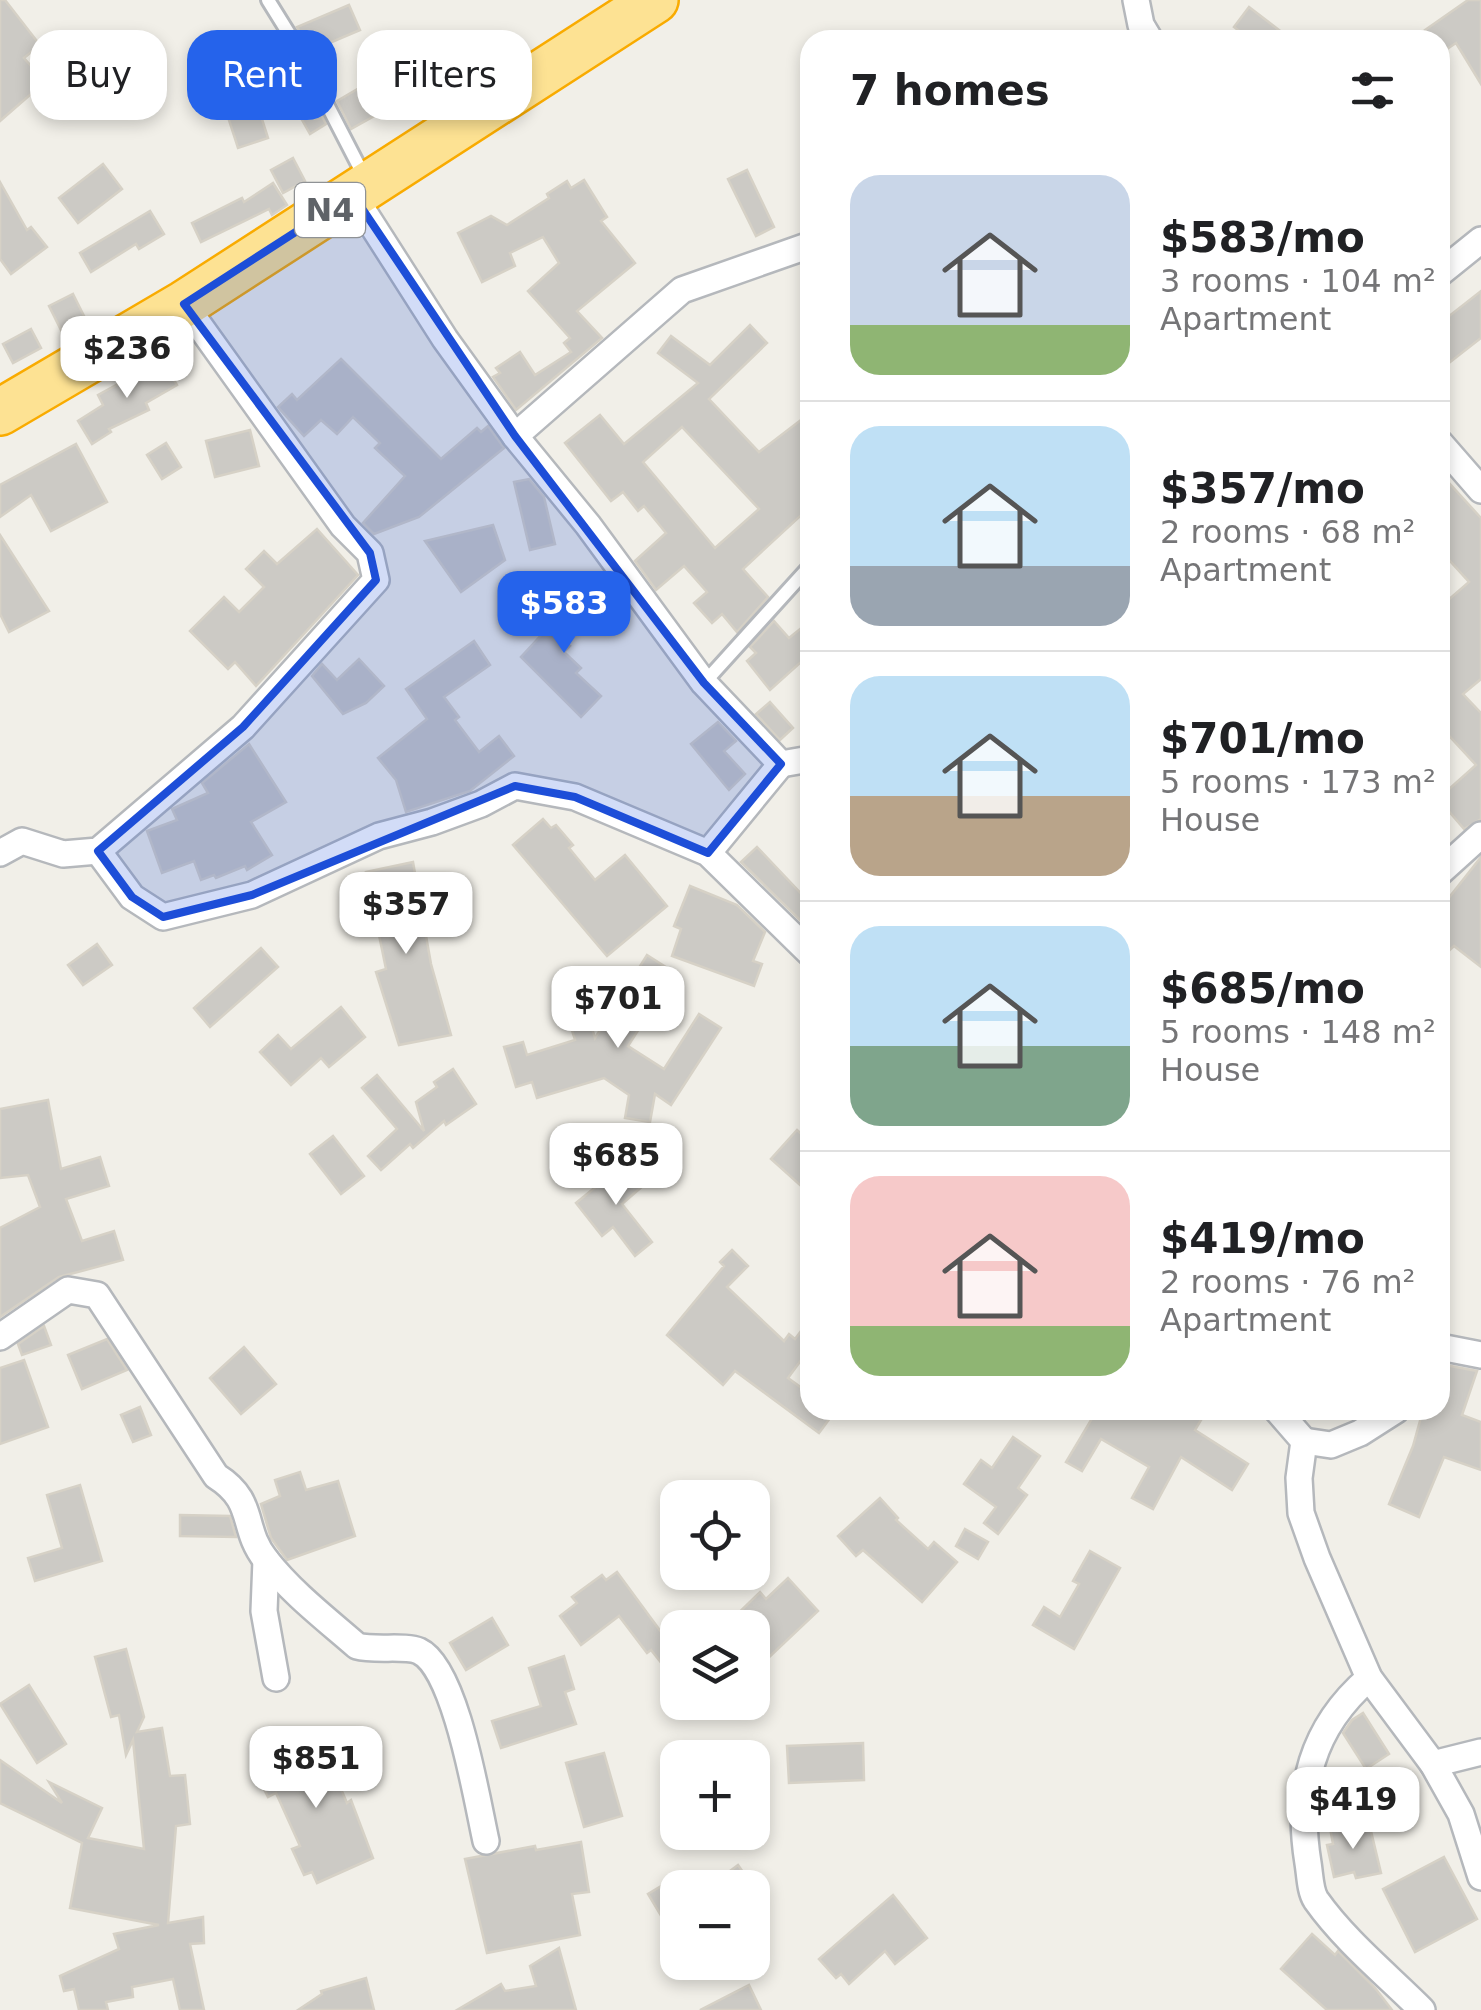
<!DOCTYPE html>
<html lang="en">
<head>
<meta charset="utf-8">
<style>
  :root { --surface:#fff; --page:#f6f6f6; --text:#202124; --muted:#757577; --line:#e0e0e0; --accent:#2563eb }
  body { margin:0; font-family:"DejaVu Sans",sans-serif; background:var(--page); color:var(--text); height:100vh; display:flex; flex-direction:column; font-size:38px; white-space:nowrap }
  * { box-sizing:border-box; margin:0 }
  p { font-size:32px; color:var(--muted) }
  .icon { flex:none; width:55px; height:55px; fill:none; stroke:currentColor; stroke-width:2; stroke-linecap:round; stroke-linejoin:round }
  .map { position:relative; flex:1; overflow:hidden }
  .drawer { position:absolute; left:800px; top:30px; width:650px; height:1390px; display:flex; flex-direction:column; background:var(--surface); border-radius:30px; box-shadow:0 5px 15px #0003 }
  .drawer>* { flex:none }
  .banner { position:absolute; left:30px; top:30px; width:620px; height:90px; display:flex; gap:20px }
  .buttons { position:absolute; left:660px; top:1480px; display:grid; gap:20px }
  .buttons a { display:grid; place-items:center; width:110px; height:110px; border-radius:20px; background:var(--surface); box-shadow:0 5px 15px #0003; font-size:50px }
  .price { position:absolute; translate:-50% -85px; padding:0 22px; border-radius:20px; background:#fff; color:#222; font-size:32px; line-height:65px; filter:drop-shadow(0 2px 5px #0008) }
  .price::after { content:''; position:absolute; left:50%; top:60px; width:30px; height:22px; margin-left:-15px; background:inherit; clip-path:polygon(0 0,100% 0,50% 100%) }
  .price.on { background:var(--accent); color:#fff }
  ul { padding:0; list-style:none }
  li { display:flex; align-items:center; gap:30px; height:250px; padding:0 50px }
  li+li { border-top:2px solid var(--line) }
  li span { display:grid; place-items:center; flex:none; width:280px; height:200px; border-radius:30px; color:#555 }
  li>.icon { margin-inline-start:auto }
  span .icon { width:120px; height:120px; fill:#fffc; stroke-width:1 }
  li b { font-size:42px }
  h2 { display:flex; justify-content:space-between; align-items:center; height:120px; padding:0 50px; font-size:42px }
  .tag { padding:0 35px; border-radius:30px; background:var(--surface); box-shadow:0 5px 15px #0003; font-size:35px; line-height:90px }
  .tag.on { background:var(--accent); color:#fff }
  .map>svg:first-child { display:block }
</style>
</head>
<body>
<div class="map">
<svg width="1481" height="2010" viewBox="0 0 1481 2010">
  <rect width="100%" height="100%" fill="#f1efe8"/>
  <g fill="#cccac5" stroke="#d6d1c6" stroke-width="2.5" fill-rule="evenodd">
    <path d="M0,0H5L40,45L24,58L45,82L0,121Z"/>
    <path d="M1468,0H1481V84L1456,43L1441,53L1440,40H1432L1425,30Z"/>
    <path d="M349,5L360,30L311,51L297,27Z"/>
    <path d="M1249,7L1292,40H1251L1234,27Z"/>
    <path d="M280,38L326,124L310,134L261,47Z"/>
    <path d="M242,56L268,138L238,148L228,117L244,112L222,66Z"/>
    <path d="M361,87L376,115L351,129L337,101Z"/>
    <path d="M293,158L305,181L283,193L271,170Z"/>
    <path d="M103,164L122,189L78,223L59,198Z"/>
    <path d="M747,170L774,227L756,236L728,179Z"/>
    <path d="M584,180L607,217L601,221L635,263L577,311L602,338L516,410L493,377L500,373L496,368L520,352L535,375L571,352L564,343L570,338L528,291L559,263L543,237L510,253L515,266L482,282L458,233L491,216L507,225L549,198L547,194L567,181L571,188Z"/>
    <path d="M0,182L27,230L31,227L47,247L11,274L0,259Z"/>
    <path d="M273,183L287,205L272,215L269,209L201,242L192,223L242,198L244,202Z"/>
    <path d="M150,211L164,234L139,249L136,244L91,272L80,253Z"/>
    <path d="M1481,291V338L1440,370V332L1449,325L1444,320Z"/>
    <path d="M73,294L85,318L61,330L49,306Z"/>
    <path d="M750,325L767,343L709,399L759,452L810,413V507L743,569L768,597L737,632L722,614L712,623L694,603L707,592L684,566L656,590L635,561L666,533L644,506L638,511L623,492L611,501L565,443L600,415L624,444L698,383L658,353L671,336L710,365ZM682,427L759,509L715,548L643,462Z"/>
    <path d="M31,329L41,348L13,363L3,344Z"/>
    <path d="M341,359L441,459L477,428L481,432L488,426L504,448L419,517L374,534L363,523L405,476L375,448L380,443L353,417L337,434L321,420L304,436L278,407L292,394L297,400Z"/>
    <path d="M162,360L177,385L146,403L149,410L109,429L111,432L92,444L78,421L103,405L98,395Z"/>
    <path d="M250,430L259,466L215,477L206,441Z"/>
    <path d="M166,443L181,467L162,479L147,455Z"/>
    <path d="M76,444L107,502L51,531L31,495L0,517V485Z"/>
    <path d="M1440,473L1481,518V679L1463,694L1481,713V819L1464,829L1440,801V797L1476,765L1440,726V607L1469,582L1440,550Z"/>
    <path d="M529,479L544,497L555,544L530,550L514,482Z"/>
    <path d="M493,525L505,560L461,592L425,541Z"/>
    <path d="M317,529L358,575L256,686L235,662L228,669L190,631L224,597L239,612L264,587L246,569L264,551L277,564Z"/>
    <path d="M0,535L49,611L9,632L0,614Z"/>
    <path d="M582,591L600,609L566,643L570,646L564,652L581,668L576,673L601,696L581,717L521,657Z"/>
    <path d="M774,621L789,638L810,621V654L770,690L747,661L756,653L750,647Z"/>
    <path d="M474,641L490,665L444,697L459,717L455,720L479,752L499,736L514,756L470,791L406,812L396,780L378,758L427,719L406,689Z"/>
    <path d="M359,659L384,686L366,703L343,714L312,676L322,664L337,680Z"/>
    <path d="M770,702L793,728L780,740L756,714Z"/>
    <path d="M718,722L736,741L724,751L745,774L729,790L691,744Z"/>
    <path d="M249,744L286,802L251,822L272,855L247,870L245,866L216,878L214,875L201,880L194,861L162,873L147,831L177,820L172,809L208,793L202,783Z"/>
    <path d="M543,819L551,828L556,825L573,845L569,848L595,880L625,855L667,906L607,956L513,845Z"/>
    <path d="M757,847L810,903V911L800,920L741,862Z"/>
    <path d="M1481,857V967L1454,946L1440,959V909Z"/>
    <path d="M413,862L431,964L451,1035L399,1045L376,972L386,969L366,872Z"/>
    <path d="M690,886L737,905L765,932L753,961L762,964L754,986L672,956L681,929L674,926Z"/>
    <path d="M97,944L112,965L83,985L68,965Z"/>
    <path d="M261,948L278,967L210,1027L194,1008Z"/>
    <path d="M647,955L675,973L628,1046L664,1069L699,1014L721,1028L671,1105L655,1094L650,1122L625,1118L629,1095L604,1078L537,1098L532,1082L516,1087L504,1047L523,1042L527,1055L575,1040L570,1024L589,1018L595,1038Z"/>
    <path d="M341,1007L365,1037L329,1067L321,1058L291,1085L260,1052L278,1035L291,1049Z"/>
    <path d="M453,1069L476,1104L446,1125L444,1121L413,1148L410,1144L381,1170L368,1156L397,1129L362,1088L377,1075L424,1131L416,1102L437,1087L434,1082Z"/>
    <path d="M48,1100L61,1169L100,1157L109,1186L66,1199L82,1241L114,1231L123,1260L59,1277L0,1317V1228L40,1207L28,1175L0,1178V1109Z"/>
    <path d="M797,1130L810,1142V1194L771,1159Z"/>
    <path d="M333,1136L364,1176L341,1194L310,1154Z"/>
    <path d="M626,1162L645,1184L622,1204L652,1242L635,1256L613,1227L602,1236L576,1203Z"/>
    <path d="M732,1250L748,1266L727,1287L784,1341L789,1334L795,1339L810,1319V1348L788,1378L810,1394V1410H836L819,1433L735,1371L723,1385L667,1335L724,1266L720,1262Z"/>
    <path d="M44,1326L51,1345L22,1355L18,1344Z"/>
    <path d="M107,1339L127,1370L82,1389L68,1355Z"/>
    <path d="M244,1347L276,1384L241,1414L210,1378Z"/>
    <path d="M24,1360L48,1427L0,1444V1368Z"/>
    <path d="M1440,1364L1477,1371L1462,1415L1481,1422V1470L1444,1457L1419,1517L1389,1504L1413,1446L1423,1410H1440Z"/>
    <path d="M140,1407L151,1435L133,1442L121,1415Z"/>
    <path d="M1097,1410H1207L1195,1430L1248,1464L1232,1490L1181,1457L1153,1509L1132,1498L1149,1467L1101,1439L1082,1471L1066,1462Z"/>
    <path d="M1013,1437L1040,1456L1018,1488L1027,1495L998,1534L984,1523L996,1507L964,1484L981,1460L992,1468Z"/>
    <path d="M300,1472L306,1490L338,1481L355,1536L287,1560L271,1538L261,1504L280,1496L275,1480Z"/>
    <path d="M80,1485L102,1561L35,1581L28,1558L62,1548L47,1495Z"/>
    <path d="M880,1498L898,1518L896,1520L928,1549L934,1542L957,1562L922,1602L863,1550L856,1556L838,1536Z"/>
    <path d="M180,1515L230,1516L236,1537L180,1536Z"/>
    <path d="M965,1529L988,1542L978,1559L956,1546Z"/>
    <path d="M1090,1551L1120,1568L1074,1649L1033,1625L1044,1607L1060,1617L1079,1584L1073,1581Z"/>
    <path d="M617,1572L678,1655V1684L651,1650L647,1653L619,1616L581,1645L560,1616L577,1603L572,1597L602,1575L606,1580Z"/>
    <path d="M788,1578L818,1611L764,1662L752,1650V1628H723L760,1592L766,1599Z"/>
    <path d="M492,1618L508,1645L466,1670L450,1643Z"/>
    <path d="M126,1649L144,1717L137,1732L162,1728L170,1776L185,1775L190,1824L176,1826L168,1923L203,1917L204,1943L190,1944L204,2010H180L173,1979L132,1987L133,1997L106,2002L108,2010H79L74,1989L64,1991L60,1976L119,1949L114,1934L159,1925L70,1908L82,1843L0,1803V1760L62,1803L49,1782L102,1808L88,1838L144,1849L133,1740L126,1755L119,1715L111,1717L95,1657Z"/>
    <path d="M564,1656L574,1689L565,1692L576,1724L501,1748L492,1721L541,1706L529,1668Z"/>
    <path d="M29,1685L66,1744L37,1763L0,1704Z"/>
    <path d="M1363,1713L1389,1754L1366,1769L1343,1733L1352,1720Z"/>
    <path d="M318,1736L333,1762L330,1763L347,1803L351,1800L373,1858L317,1883L312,1872L304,1875L292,1849L300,1846L276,1793L268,1797L255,1771Z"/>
    <path d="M863,1743L864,1780L789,1783L787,1746Z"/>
    <path d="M604,1753L622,1816L584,1827L566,1763Z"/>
    <path d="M1352,1823L1354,1831L1370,1827L1381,1873L1356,1878L1354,1872L1334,1877L1327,1845L1333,1844L1330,1828Z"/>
    <path d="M581,1842L589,1892L572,1894L580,1935L487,1953L465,1859L535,1846L536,1850Z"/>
    <path d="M1444,1857L1477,1919L1415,1952L1383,1889Z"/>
    <path d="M738,1865L754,1888H707Z"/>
    <path d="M678,1876V1944L648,1894Z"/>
    <path d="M893,1895L927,1938L895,1964L885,1951L849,1984L841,1974L836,1978L819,1959Z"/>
    <path d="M1312,1934L1335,1955L1338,1951L1375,1988L1392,2010H1327L1281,1969Z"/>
    <path d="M559,1948L576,2010H457L501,1984L505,1991L536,1986L530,1966Z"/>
    <path d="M366,1978L374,2010H298L322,1994L321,1991Z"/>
    <path d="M749,1985L761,2010H700Z"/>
  </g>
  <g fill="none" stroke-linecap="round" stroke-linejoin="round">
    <defs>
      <g id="lane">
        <path d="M268,0L299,50L365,178"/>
        <path d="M704,683L810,566"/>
      </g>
      <g id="street">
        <path d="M1136,0L1141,25L1150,40"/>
        <path d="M353,195L445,339L515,436L588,525L704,683L781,764L810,759"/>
        <path d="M1440,273L1481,240"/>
        <path d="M515,436L682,290L810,245"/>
        <path d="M1440,443L1481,490"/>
        <path d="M98,851L132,897L163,917L252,895L379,836L432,822L481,804L515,786L575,797L708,853L810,953"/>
        <path d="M0,853L22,841L63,854L98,851L243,727L376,580L370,553L343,526L184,304"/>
        <path d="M708,853L781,764"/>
        <path d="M1440,872L1481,835"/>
        <path d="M0,1337L68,1290L97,1295L216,1476C257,1502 240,1527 266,1560C292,1593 326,1619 357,1646C375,1651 405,1645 419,1651C456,1668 477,1801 486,1841"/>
        <path d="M1440,1347L1481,1355"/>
        <path d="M1277,1410L1304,1441L1299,1478L1301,1513L1317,1558L1369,1678L1433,1764L1461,1814L1481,1877"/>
        <path d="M1304,1441L1331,1445L1360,1433L1396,1410"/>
        <path d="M266,1560L264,1611L276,1678"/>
        <path d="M1369,1678C1311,1728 1296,1789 1308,1863C1310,1875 1310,1891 1316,1900C1345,1941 1387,1975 1422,2010"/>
        <path d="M1433,1764L1481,1752"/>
      </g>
      <path id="highway" d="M0,412L184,304L655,0"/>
    </defs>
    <use href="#lane" stroke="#b5b8bc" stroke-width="18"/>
    <use href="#street" stroke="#b5b8bc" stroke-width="30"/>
    <use href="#highway" stroke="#f9ab00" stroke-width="50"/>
    <use href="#lane" stroke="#fff" stroke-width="12"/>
    <use href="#street" stroke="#fff" stroke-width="25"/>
    <use href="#highway" stroke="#fde293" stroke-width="45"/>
  </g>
  <path fill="#1d4ed8" fill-opacity="0.2" stroke="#1d4ed8" stroke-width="8" stroke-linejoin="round" d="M353,195L515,436L704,683L781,764L708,853L575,797L515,786L252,895L163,917L132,897L98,851L243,727L376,580L370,553L184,304Z"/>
  <g text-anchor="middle" stroke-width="10" stroke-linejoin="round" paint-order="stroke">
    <rect fill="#fff" stroke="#8f9295" stroke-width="2.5" x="295" y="183" width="70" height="54" rx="8"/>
    <g font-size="32" font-weight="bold" fill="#5f6368">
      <text x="330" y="221">N4</text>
    </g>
  </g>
</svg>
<div class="buttons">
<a><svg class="icon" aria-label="locate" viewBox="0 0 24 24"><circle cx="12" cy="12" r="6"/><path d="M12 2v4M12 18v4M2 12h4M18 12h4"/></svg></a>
<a><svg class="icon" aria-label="layers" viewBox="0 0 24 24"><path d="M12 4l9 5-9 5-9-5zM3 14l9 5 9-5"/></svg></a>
<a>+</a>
<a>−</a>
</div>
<b class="price" style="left:127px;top:401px">$236</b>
<b class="price on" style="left:564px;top:656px">$583</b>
<b class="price" style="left:406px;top:957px">$357</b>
<b class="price" style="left:618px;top:1051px">$701</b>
<b class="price" style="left:616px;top:1208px">$685</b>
<b class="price" style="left:316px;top:1811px">$851</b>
<b class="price" style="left:1353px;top:1852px">$419</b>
<div class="banner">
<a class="tag">Buy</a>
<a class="tag on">Rent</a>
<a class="tag">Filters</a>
</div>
<section class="drawer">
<h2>7 homes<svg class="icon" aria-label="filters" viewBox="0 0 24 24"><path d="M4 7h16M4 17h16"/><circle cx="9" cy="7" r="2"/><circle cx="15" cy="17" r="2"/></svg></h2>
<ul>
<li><span style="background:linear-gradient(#c9d6e8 75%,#8fb573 0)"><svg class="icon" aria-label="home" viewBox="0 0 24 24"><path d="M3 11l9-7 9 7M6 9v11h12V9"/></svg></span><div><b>$583/mo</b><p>3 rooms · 104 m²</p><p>Apartment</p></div></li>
<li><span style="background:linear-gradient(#bfe0f5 70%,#9aa5b1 0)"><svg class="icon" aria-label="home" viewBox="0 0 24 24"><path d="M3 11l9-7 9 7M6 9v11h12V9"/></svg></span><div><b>$357/mo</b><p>2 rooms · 68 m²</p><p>Apartment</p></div></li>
<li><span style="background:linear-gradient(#bfe0f5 60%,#b9a48a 0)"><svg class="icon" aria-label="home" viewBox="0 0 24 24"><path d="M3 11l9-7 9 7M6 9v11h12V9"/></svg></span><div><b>$701/mo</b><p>5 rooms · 173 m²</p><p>House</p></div></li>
<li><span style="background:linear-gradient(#bfe0f5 60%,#7fa58c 0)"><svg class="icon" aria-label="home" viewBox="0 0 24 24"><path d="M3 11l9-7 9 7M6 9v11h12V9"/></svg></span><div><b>$685/mo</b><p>5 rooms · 148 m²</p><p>House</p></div></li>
<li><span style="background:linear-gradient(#f6c9c9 75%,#8fb573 0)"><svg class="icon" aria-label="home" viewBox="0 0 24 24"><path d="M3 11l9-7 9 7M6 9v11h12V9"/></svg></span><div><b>$419/mo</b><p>2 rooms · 76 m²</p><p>Apartment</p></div></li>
</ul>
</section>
</div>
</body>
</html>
